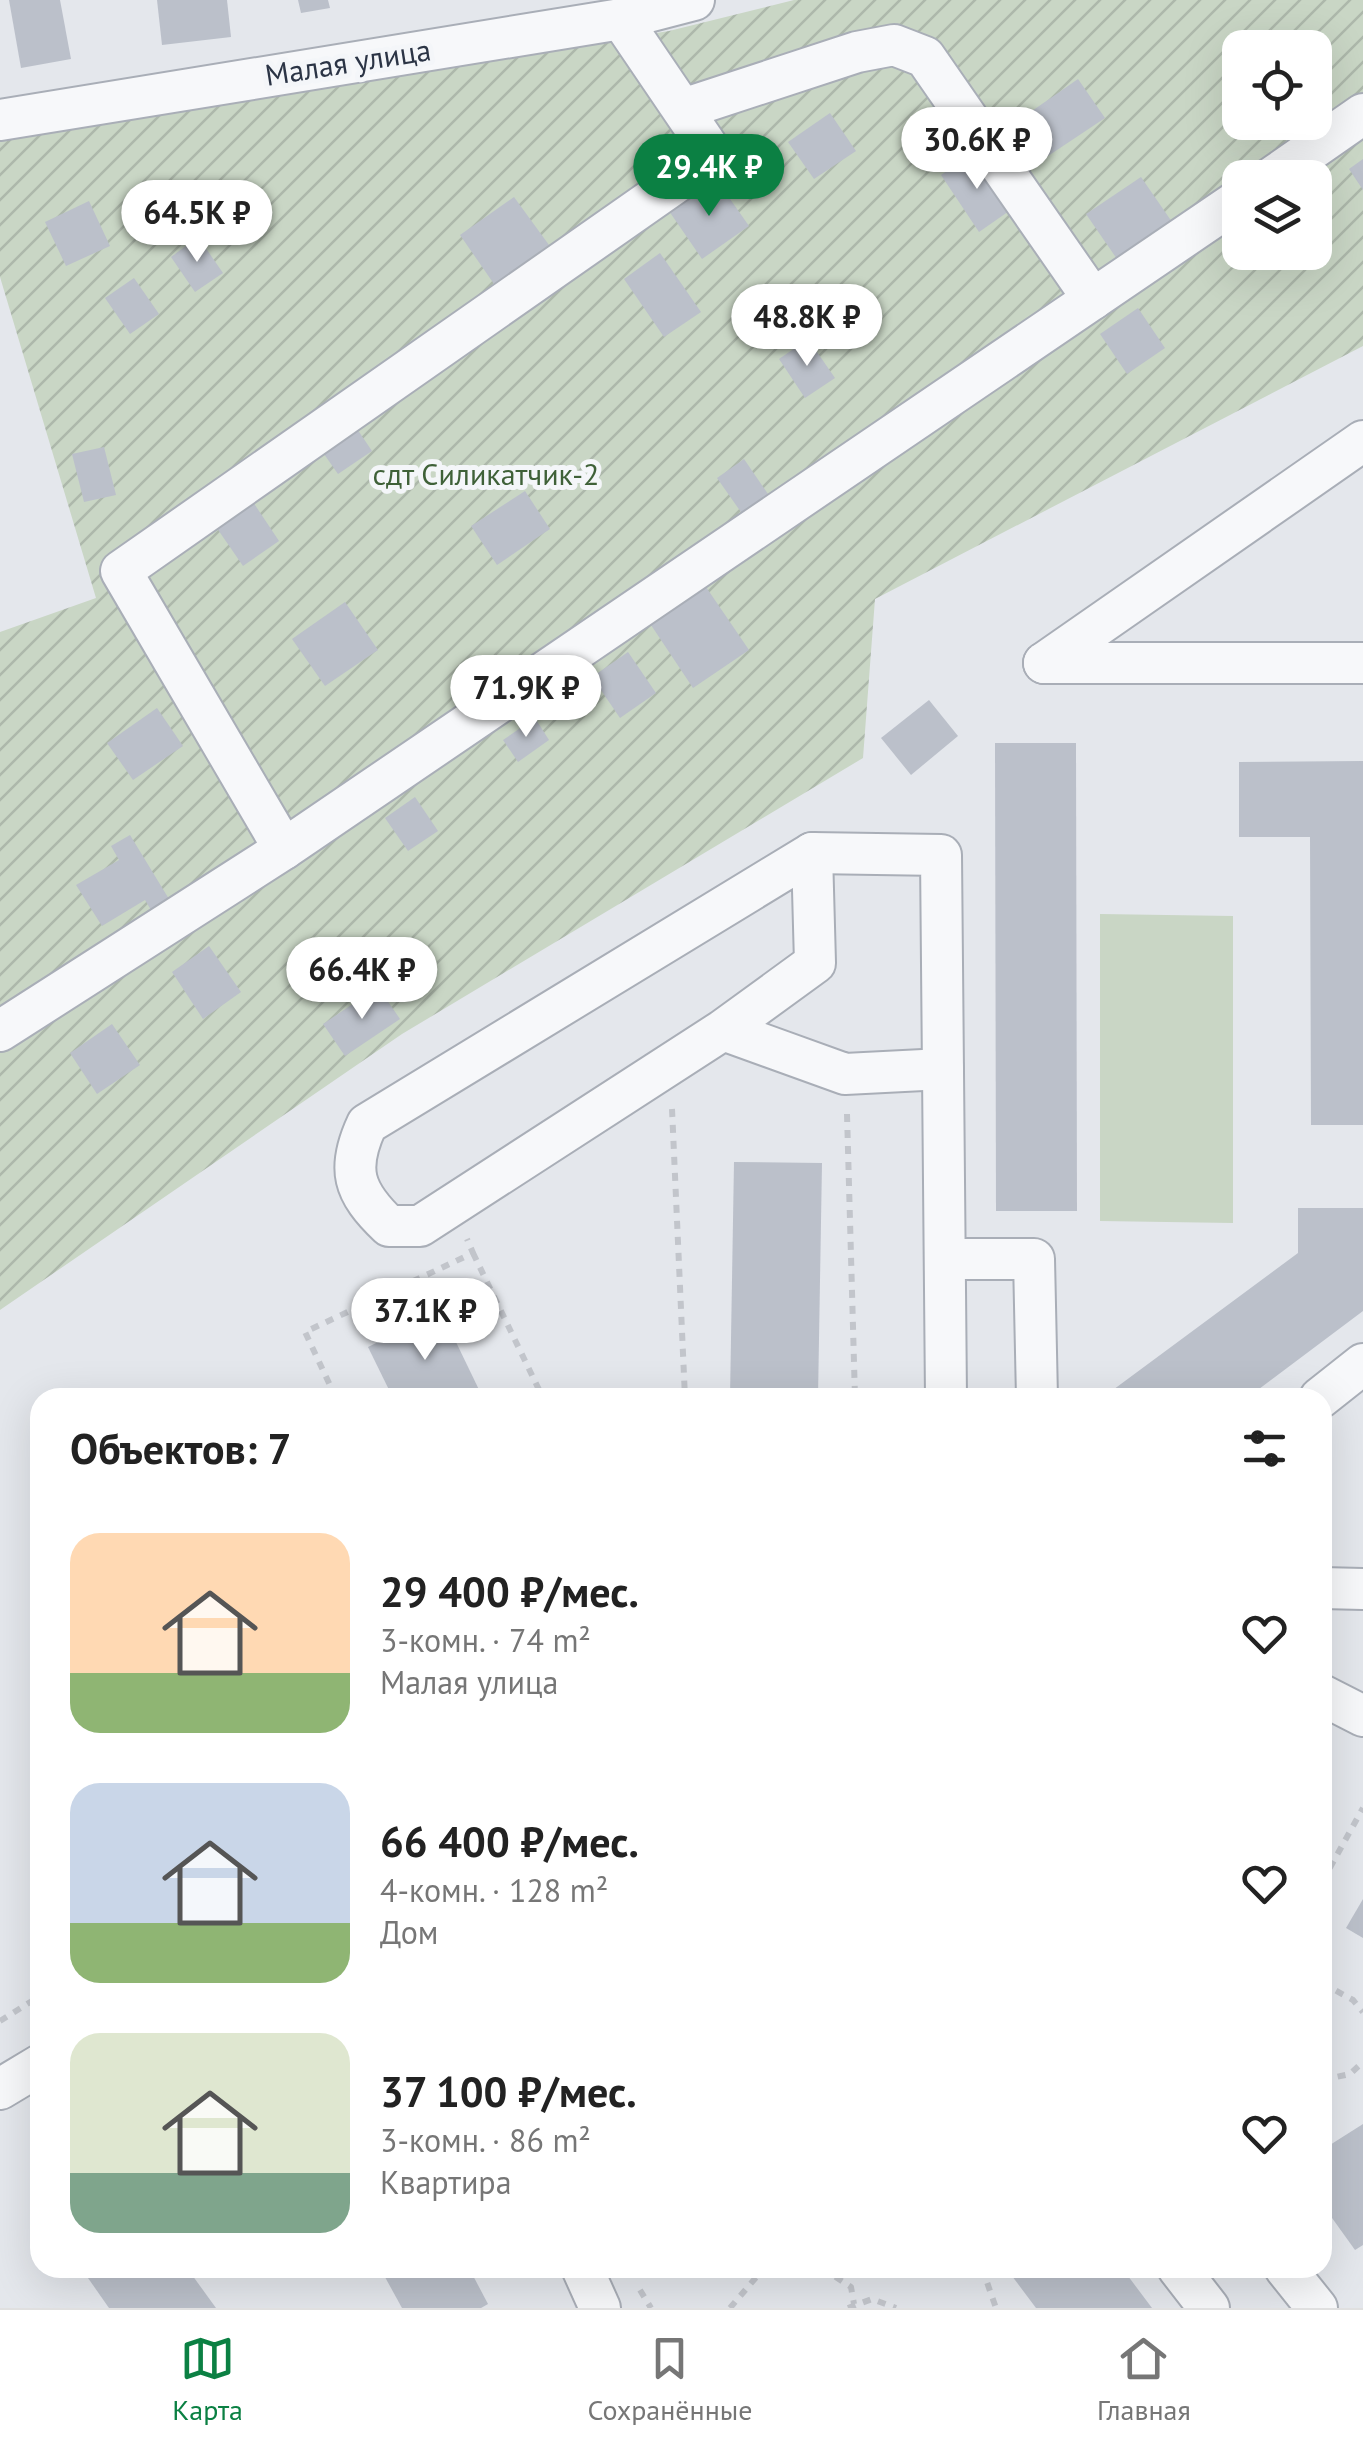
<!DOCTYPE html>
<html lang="ru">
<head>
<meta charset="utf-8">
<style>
  :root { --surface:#fff; --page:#f6f6f6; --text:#222; --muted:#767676; --line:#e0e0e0; --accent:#0b8043 }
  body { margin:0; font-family:"PT Sans",sans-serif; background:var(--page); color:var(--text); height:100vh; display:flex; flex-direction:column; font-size:38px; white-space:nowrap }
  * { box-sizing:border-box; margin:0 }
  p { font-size:32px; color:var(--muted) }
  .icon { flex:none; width:55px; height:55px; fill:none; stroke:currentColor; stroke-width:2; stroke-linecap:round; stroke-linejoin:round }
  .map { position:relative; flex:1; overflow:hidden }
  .details { position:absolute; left:30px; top:1388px; width:1302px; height:890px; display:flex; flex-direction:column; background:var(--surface); border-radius:30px; box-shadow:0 10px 40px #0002 }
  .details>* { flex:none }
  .buttons { position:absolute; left:1222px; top:30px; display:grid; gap:20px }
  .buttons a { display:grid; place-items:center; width:110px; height:110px; border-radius:20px; background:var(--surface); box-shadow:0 10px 40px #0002; font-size:50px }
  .price { position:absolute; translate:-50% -85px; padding:0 22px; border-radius:35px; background:#fff; color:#222; font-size:32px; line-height:65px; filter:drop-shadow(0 2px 5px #0008) }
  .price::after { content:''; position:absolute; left:50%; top:60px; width:30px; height:22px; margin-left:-15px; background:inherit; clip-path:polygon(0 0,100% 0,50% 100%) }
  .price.selected { background:var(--accent); color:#fff }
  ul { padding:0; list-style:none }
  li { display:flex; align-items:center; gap:30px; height:250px; padding:0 40px }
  li span { display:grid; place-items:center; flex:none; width:280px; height:200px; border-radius:30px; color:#555 }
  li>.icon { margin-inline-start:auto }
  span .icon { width:120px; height:120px; fill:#fffc; stroke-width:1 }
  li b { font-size:42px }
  h2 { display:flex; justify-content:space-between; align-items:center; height:120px; padding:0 40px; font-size:42px }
  .tab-bar { display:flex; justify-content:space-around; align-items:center; height:140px; border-top:2px solid var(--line); background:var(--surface); font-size:28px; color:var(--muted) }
  .tab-bar a { display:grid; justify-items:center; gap:5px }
  .tab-bar .selected { color:var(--accent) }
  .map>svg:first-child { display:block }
</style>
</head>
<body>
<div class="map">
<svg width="1363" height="2308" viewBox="0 0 1363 2308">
  <defs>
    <pattern id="garden-furrows" width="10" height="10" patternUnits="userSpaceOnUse" patternTransform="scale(2.5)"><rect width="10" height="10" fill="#c9d6c5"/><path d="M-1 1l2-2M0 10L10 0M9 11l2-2" fill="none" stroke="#adb8ab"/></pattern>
  </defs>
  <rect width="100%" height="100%" fill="#e4e7ec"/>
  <path fill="#c9d6c5" d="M1100,914L1233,916V1223L1100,1221Z"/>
  <path fill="url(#garden-furrows)" fill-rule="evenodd" d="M794,0H1363V346L875,599L863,758L402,1034L0,1310V632L96,598L0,277V137L669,31ZM1240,48H1315V122H1240ZM1240,178H1315V252H1240Z"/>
  <g fill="#bbc0ca">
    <path d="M9,0H60L71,59L21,68Z"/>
    <path d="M157,0H227L231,37L162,45Z"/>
    <path d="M298,0H328L330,8L301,13Z"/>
    <path d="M1078,79L1105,118L1045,158L1019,120Z"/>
    <path d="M830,113L856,151L814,179L788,142Z"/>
    <path d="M974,153L1012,209L979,232L941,175Z"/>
    <path d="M1363,159V190L1349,169Z"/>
    <path d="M1141,177L1172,222L1117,259L1086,214Z"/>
    <path d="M716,179L749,226L702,259L669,211Z"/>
    <path d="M514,197L549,245L494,284L460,235Z"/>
    <path d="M89,201L110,246L66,266L45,222Z"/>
    <path d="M198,237L223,273L195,292L171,257Z"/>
    <path d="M1277,252H1303L1285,265Z"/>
    <path d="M660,253L701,312L664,337L624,279Z"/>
    <path d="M134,278L159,314L130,334L105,298Z"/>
    <path d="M1138,308L1165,348L1127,374L1100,334Z"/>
    <path d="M808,339L835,378L805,398L779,359Z"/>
    <path d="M351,420L372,451L338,474L317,444Z"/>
    <path d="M104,447L116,495L84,502L72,454Z"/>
    <path d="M744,459L770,497L743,515L717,478Z"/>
    <path d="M525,491L550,529L497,565L471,526Z"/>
    <path d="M249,496L279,541L243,566L212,521Z"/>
    <path d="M706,587L749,650L693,688L651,625Z"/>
    <path d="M345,602L378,650L325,686L292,639Z"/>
    <path d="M628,652L656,693L620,718L592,677Z"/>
    <path d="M929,700L958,736L911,775L881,738Z"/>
    <path d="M157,708L183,746L133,780L107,743Z"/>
    <path d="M535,718L549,740L518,762L503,740Z"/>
    <path d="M995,743H1076L1077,1211H996Z"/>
    <path d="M1363,761V1125H1311L1310,837H1239V762Z"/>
    <path d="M415,797L438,831L408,851L385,818Z"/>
    <path d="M130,835L172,904L154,915L145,900L102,926L76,885L119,860L111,846Z"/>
    <path d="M209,946L241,992L203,1019L172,972Z"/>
    <path d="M378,987L400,1019L345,1056L323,1024Z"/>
    <path d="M112,1024L140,1065L97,1094L70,1053Z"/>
    <path d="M734,1162L822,1163L818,1398H730Z"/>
    <path d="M1298,1208H1363V1311L1247,1398H1102L1298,1253Z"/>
    <path d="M441,1311L483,1398H393L368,1347Z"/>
    <path d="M1363,1899V1938L1346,1928Z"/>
    <path d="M1363,2124V2245L1355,2250L1322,2204V2150Z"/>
    <path d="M81,2268H187L216,2308H109Z"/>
    <path d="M380,2268H469L488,2304L481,2308H402Z"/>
    <path d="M1006,2268H1122L1152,2308H1036Z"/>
  </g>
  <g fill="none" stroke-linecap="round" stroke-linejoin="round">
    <defs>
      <g id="minor">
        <path d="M683,109L857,52L894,45L925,57L1093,299"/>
        <path d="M0,120L621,19L694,0"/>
        <path d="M1271,178L1363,114"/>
        <path d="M1044,663L1363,441"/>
        <path d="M1044,663H1363"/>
        <path d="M284,849L121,571L714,156L621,19"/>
        <path d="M812,853L941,855L946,1398"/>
        <path d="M723,1030L815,963L812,853L367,1124C346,1169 353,1192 389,1226H420L723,1030L845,1074L943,1069"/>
        <path d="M0,1031L284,849L1240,199"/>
        <path d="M945,1259H1034L1037,1398"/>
        <path d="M1320,1398L1363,1364"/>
        <path d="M1322,1588L1363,1589"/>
        <path d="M1322,1695L1363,1716"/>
        <path d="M0,2089L40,2065"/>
        <path d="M582,2268L600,2308"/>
        <path d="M1178,2268L1209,2308"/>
        <path d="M1285,2268L1317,2308"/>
      </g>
    </defs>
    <use href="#minor" stroke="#a9aeb7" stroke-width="44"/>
    <g stroke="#c2c5cb" stroke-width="6" stroke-dasharray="8 8" stroke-linecap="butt">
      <path d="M672,1109L685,1398"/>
      <path d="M847,1114L855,1398"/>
      <path d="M473,1253L543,1398"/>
      <path d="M336,1398L305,1332L473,1253L467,1239"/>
      <path d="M1322,1882L1363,1808"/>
      <path d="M1322,1983L1353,2000L1363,2012"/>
      <path d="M33,2001L40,2012"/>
      <path d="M0,2021L40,1996"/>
      <path d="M1322,2080L1350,2074L1363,2062"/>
      <path d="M822,2268L851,2287L854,2304"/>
      <path d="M982,2268L996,2308"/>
      <path d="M640,2290L651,2308"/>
      <path d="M730,2308L764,2268"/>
      <path d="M848,2308L872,2299L896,2308"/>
    </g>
    <use href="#minor" stroke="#f7f8fa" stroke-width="40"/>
  </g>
  <g text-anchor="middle" stroke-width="10" stroke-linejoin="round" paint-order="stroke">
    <g font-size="30" fill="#2b3445" stroke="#f4f6f9">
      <text transform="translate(348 63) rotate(-9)" y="10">Малая улица</text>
    </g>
    <g font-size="30" fill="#3f6138" stroke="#f4f6f9">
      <text x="486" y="485">сдт Силикатчик-2</text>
    </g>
  </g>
</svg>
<div class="buttons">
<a><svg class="icon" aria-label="locate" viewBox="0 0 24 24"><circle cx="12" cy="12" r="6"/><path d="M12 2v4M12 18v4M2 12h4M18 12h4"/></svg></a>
<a><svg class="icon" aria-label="layers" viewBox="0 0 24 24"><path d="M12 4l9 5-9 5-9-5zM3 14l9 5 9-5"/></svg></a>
</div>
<b class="price" style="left:977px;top:192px">30.6K ₽</b>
<b class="price selected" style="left:709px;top:219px">29.4K ₽</b>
<b class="price" style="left:197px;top:265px">64.5K ₽</b>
<b class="price" style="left:807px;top:369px">48.8K ₽</b>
<b class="price" style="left:526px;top:740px">71.9K ₽</b>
<b class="price" style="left:362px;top:1022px">66.4K ₽</b>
<b class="price" style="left:425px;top:1363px">37.1K ₽</b>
<section class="details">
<h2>Объектов: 7<svg class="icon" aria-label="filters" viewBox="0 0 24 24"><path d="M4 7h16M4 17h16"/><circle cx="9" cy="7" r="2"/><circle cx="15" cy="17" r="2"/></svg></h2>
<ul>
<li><span style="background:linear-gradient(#ffd9b3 70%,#8fb573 0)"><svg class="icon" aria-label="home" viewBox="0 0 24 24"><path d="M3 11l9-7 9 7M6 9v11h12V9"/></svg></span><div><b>29 400 ₽/мес.</b><p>3-комн. · 74 m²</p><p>Малая улица</p></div><svg class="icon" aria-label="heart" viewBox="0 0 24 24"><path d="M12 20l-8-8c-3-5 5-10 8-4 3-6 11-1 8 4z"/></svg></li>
<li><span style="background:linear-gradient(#c9d6e8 70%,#8fb573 0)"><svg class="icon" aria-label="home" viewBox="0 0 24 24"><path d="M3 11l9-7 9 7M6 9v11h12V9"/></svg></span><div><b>66 400 ₽/мес.</b><p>4-комн. · 128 m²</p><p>Дом</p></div><svg class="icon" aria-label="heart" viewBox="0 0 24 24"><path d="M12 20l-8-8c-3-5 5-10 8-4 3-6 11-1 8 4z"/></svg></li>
<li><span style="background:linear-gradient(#dfe7d0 70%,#7fa58c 0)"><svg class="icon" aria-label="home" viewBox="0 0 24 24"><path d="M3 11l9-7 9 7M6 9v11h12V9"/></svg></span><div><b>37 100 ₽/мес.</b><p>3-комн. · 86 m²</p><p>Квартира</p></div><svg class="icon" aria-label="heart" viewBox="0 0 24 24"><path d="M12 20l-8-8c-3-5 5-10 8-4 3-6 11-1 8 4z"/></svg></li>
</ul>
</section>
</div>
<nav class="tab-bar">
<a class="selected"><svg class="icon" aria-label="map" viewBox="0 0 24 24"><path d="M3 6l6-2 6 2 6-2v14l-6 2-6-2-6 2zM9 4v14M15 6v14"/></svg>Карта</a>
<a><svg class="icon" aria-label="saved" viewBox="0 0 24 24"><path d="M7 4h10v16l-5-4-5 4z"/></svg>Сохранённые</a>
<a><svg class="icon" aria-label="home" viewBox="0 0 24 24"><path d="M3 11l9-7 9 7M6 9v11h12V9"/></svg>Главная</a>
</nav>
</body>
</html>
